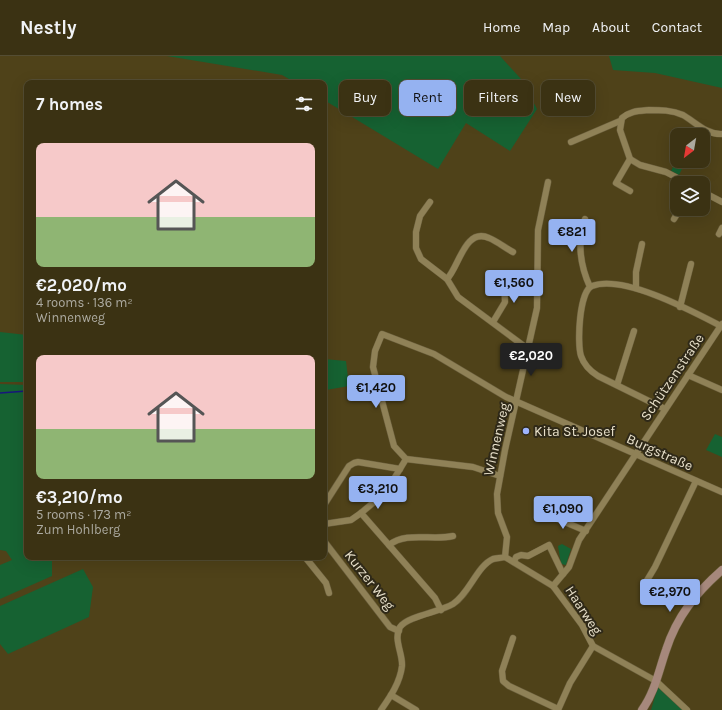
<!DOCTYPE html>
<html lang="en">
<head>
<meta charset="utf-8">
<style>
  :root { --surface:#3b3213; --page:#423a1c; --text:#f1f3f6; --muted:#acaaa0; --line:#544d33; --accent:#95b2f1 }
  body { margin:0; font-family:Karla,sans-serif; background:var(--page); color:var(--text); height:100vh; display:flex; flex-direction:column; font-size:15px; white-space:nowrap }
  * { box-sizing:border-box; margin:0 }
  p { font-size:13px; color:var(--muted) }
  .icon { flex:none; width:22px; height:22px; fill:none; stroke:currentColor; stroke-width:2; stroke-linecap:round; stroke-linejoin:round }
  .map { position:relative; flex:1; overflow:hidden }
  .side { position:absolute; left:24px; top:24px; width:303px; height:480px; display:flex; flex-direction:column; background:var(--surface); border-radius:8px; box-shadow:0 4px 16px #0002,0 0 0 1px var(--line) }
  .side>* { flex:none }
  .top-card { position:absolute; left:339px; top:24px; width:323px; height:36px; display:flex; gap:8px }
  .needle { width:26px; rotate:211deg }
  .tools { position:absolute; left:670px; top:72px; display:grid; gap:8px }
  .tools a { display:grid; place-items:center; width:40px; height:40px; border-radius:8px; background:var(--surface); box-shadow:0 4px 16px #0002,0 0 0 1px var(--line); font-size:20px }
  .price { position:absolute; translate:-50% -34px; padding:0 9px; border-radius:4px; background:var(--accent); color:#111; font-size:13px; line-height:26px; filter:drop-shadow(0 1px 2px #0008) }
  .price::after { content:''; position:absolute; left:50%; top:24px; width:12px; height:9px; margin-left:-6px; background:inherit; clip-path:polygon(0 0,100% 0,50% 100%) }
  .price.on { background:#222; color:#fff }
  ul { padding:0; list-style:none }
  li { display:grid; align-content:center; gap:8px; height:212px; padding:0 12px }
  li span { display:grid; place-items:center; height:124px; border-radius:8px; color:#555 }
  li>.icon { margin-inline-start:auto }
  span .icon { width:72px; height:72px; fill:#fffc; stroke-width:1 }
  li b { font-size:17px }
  h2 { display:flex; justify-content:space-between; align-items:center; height:48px; padding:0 12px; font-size:17px }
  .chip { padding:0 14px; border-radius:8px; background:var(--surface); box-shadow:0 4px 16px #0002,0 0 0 1px var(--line); font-size:14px; line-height:36px }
  .chip.on { background:var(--accent); color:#111 }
  header { display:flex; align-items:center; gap:24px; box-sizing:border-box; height:56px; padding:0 20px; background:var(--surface); border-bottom:1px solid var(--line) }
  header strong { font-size:19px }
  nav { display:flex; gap:22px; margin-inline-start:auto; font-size:14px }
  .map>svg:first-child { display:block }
</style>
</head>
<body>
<header>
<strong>Nestly</strong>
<nav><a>Home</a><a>Map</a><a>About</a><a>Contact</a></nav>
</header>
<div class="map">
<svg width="722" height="654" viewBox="0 0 722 654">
  <rect width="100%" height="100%" fill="#4f4219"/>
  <g fill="#166232">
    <path d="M167,0H500L521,23L537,53L510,95L466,67L438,113L324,44V27H296L282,19Z"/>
    <path d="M609,0H722V32L655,17L613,14Z"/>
    <path d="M677,103V105H686L679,119L671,115Z"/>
    <path d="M0,276L27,279V326H0Z"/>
    <path d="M324,303L346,305L349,330L326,334V352H324Z"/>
    <path d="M0,328L27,329V501H52V520L0,543V509L12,504L6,495L0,494Z"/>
    <path d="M715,378L722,381V401L706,394Z"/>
    <path d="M562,488L571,493L566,509L561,508L558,490Z"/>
    <path d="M83,513L93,531L89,561L8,598L0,588V550Z"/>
    <path d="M658,630L683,654H651Z"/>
  </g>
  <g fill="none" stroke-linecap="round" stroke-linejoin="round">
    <path stroke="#18167d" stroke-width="1.5" d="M0,337L27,335"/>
    <defs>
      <g id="minor">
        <path d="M571,86L620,65"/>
        <path d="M630,103L616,127L630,135"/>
        <path d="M687,127L666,116L640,109L630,103L620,74L622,62C630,55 638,55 649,54C660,54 672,54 683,59C695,66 707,79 722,78"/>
        <path d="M703,136L722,146"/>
        <path d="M430,146L420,160L416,176V192L421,203L447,223L458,241L528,293"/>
        <path d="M585,163C577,186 580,209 590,231"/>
        <path d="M674,163L680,153"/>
        <path d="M719,178L722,172"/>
        <path d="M447,223C459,211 465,171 489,182C497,185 505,192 513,196"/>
        <path d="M636,232V216L642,188"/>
        <path d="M680,251L691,208"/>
        <path d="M493,266L505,246L504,224"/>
        <path d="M688,319L722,334"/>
        <path d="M617,329L634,275"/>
        <path d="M665,353L598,320C590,315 584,309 581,300C577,288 579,235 592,230C623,218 692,255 721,270"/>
        <path d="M500,420L473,411L406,403L394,390L373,311L375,295L382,278L434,298L506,341L722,436"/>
        <path d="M324,449L349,410L354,407L358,406L400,413"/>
        <path d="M361,457L435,542L441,554"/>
        <path d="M546,458L586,475"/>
        <path d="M324,468L351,464L361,457L386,436L406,403"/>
        <path d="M324,485L390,571L399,575"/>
        <path d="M389,489C407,475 432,485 453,480"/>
        <path d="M305,501L326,527L329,537"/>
        <path d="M505,501L507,481L498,457L497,438L505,394L537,252L538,174L548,126"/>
        <path d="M514,506L516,501L521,499L528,500L549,489L563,518"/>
        <path d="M646,526L655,511L696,425"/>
        <path d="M553,530L569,511L579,484L722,268"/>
        <path d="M513,582L502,615L503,625L509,630L558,653"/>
        <path d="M391,639L416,654"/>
        <path d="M381,654C390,641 400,627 402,610C403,598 393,583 400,571C408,560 440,556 453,548C469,538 477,510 493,503C497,502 502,502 505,501L553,530L582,569L593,590L656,625L687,654"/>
        <path d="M558,654L570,627L593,590"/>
      </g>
      <path id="secondary" d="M642,654C655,636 659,614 666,594C677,560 696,537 722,514"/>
    </defs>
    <use href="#minor" stroke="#6b5f3d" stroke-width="7"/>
    <use href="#secondary" stroke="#6b5f3d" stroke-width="9"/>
    <use href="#minor" stroke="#8f8157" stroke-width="6"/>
    <use href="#secondary" stroke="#a6887c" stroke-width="8"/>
  </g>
  <circle fill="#9eb4fd" stroke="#2f2918" stroke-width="1.5" cx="526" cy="375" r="4"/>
  <g text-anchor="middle" stroke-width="4" stroke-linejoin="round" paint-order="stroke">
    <g font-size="14" fill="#e8e0ca" stroke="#2f2918">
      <text transform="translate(672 321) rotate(-56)" y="5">Schützenstraße</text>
      <text transform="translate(496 383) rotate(-77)" y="5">Winnenweg</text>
      <text transform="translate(660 396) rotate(24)" y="5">Burgstraße</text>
      <text transform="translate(370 524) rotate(52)" y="5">Kurzer Weg</text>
      <text transform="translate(584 554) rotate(57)" y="5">Haarweg</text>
    </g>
    <g font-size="14" fill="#e8e0ca" stroke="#2f2918" text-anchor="start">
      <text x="534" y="380">Kita St. Josef</text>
    </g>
  </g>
</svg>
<div class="tools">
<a><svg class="needle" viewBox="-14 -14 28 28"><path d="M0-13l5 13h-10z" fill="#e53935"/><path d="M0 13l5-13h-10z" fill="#acaaa0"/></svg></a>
<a><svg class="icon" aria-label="layers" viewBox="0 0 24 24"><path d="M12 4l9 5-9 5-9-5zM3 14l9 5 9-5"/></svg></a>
</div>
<b class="price" style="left:572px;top:197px">€821</b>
<b class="price" style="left:514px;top:248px">€1,560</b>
<b class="price on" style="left:531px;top:321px">€2,020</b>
<b class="price" style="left:376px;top:353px">€1,420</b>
<b class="price" style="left:378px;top:454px">€3,210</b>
<b class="price" style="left:563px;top:474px">€1,090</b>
<b class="price" style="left:670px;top:557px">€2,970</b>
<div class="top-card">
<a class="chip">Buy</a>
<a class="chip on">Rent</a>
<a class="chip">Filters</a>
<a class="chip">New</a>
</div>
<section class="side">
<h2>7 homes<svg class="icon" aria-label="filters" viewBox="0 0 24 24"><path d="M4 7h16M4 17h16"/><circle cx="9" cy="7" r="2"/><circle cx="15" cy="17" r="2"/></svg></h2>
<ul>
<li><span style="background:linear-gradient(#f6c9c9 60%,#8fb573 0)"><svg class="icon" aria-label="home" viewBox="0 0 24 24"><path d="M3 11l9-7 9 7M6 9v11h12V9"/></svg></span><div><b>€2,020/mo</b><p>4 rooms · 136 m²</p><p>Winnenweg</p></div></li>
<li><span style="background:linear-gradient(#f6c9c9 60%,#8fb573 0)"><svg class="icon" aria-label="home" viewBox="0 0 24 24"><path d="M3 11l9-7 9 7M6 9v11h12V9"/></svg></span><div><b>€3,210/mo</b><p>5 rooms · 173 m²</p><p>Zum Hohlberg</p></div></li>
</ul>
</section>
</div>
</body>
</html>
